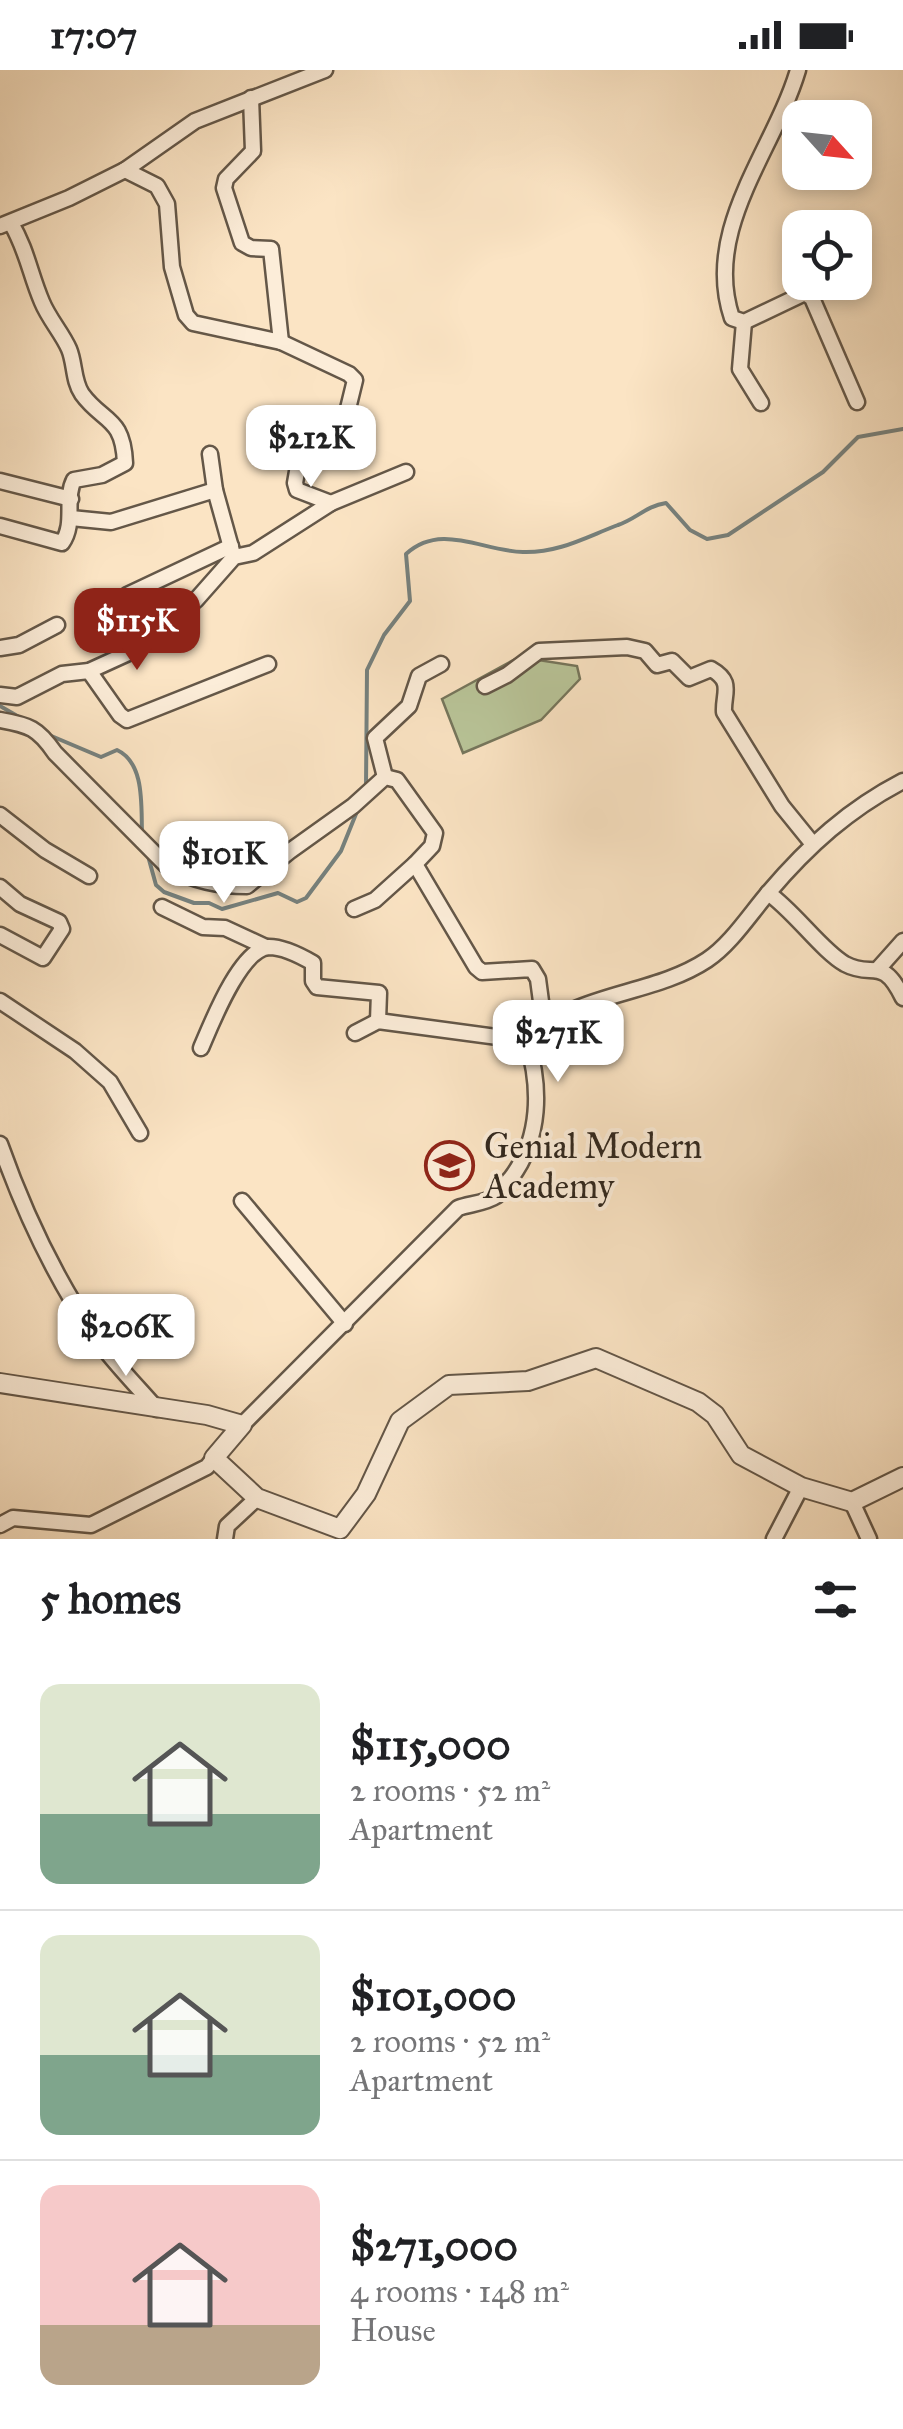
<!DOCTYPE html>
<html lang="en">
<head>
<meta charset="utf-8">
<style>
  :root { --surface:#fff; --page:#f6f6f6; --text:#202124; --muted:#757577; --line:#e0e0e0; --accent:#8f2418 }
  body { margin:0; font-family:"IM FELL Great Primer",serif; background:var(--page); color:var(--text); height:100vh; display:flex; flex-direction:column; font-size:38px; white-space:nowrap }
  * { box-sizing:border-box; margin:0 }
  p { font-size:32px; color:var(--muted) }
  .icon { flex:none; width:55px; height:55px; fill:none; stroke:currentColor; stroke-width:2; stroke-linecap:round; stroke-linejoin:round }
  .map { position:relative; height:1469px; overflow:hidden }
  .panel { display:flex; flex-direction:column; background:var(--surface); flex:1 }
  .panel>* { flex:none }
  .needle { width:65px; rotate:117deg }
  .buttons { position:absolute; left:782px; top:30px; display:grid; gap:20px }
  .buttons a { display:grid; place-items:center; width:90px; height:90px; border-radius:20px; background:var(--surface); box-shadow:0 5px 15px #0003; font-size:50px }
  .price { position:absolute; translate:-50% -85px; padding:0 22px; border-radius:20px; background:#fff; color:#222; font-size:32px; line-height:65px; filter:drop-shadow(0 2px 5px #0008) }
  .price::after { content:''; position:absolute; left:50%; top:60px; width:30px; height:22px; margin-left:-15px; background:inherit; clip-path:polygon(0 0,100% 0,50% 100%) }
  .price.current { background:var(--accent); color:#fff }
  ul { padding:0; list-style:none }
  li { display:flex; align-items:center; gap:30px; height:250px; padding:0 40px }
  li+li { border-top:2px solid var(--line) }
  li span { display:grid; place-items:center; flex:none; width:280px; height:200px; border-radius:20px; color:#555 }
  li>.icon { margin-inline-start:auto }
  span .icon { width:120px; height:120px; fill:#fffc; stroke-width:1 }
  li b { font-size:42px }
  h2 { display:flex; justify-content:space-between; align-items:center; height:120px; padding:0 40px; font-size:42px }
  .status { display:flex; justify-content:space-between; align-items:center; height:70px; padding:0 50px; background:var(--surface); direction:ltr }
  .status svg { height:28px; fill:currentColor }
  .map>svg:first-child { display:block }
</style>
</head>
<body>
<div class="status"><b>17:07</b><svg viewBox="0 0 49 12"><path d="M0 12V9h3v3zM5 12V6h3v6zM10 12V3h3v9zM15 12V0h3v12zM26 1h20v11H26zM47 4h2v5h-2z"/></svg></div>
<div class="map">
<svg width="903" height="1469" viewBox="0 0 903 1469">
  <rect width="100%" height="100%" fill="#fbe4c4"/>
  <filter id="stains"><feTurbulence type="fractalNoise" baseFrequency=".002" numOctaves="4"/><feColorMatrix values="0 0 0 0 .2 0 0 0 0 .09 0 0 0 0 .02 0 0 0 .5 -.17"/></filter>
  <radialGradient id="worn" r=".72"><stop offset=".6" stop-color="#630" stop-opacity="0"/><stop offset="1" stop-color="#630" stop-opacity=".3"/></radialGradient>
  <path fill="#b9c599" stroke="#76765c" stroke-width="2.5" d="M519,587L577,596L580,609L541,650L463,683L442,629Z"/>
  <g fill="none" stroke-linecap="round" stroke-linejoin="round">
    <g stroke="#76817e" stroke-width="4">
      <path d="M0,636L19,647"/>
      <path d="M49,665L101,687L117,680C145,693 141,736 142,762"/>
      <path d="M366,716L367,600L384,565L410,531L406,484C441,452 482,481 523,482C559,483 586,467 618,455C636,449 646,436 666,433L690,460L707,469L728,465L823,402L858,367L903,359"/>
      <path d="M148,786L156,815L164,822L194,833H209L222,839L278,823L297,832L306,828L341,781L358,739"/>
    </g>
    <defs>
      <g id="minor">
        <path d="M798,0C774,81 702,159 732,248L744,252L805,223L812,228L857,332"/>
        <path d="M251,28L253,81L226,109L224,118L242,173L251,178L271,179L281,272"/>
        <path d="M125,100L157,116L167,134L172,197L186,245L193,253L281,272L349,304L355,310L344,355C330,359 318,351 305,356L295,413L297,420L331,433"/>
        <path d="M0,156L69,128L125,100L195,51L325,0"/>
        <path d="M744,252L740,299L761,333"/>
        <path d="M210,384L215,420L232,481"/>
        <path d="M0,411L71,429"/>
        <path d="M71,448L111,452L215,420"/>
        <path d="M0,456L62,473C76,453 64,429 74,410L102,405L125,393C123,346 103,353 82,324C73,311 75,293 69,279C62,263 49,249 42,232C30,204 27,180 11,153"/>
        <path d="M127,525L231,476"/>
        <path d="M0,578L19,575L57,555"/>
        <path d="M89,601L120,645L127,650L268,594"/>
        <path d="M485,616L507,605L539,581L627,577L645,581L657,595L672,591L689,608L711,599C734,612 723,623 724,642L782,736L812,773"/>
        <path d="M0,625L17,627L62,604L89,601L135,580L196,530L234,487L253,483L331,433L406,402"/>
        <path d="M0,650C29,655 38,658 55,683L168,797C195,811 218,816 247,816L290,781L353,736L385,707L397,710L435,763L432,776L415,794L476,897L482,902L532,899L538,909L544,954"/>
        <path d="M385,707L375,668L409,636L419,606L441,594"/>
        <path d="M0,745L45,780L89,806"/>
        <path d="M0,817L20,834L59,852L62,859L43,888L0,865"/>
        <path d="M768,823C794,841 822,881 845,894C873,909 882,885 903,928"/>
        <path d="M162,837L203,857L225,858L266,877"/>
        <path d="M354,839L375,830L415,794"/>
        <path d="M878,899L903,871"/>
        <path d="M0,931L75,981L110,1012L140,1063"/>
        <path d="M355,963L378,951L527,971"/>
        <path d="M201,978C211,955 240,879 269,877C283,877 301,886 313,893V911L317,917L379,923L378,951"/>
        <path d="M0,1074C24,1142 55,1208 96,1268C114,1293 137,1316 157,1339"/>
        <path d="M242,1131L345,1254"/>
        <path d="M242,1355L458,1138C469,1134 486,1133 496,1126C501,1123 506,1113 511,1108C541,1068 541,1017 527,971C575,921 651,927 707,890C731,874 750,844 769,822C808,776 849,739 903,711"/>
        <path d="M852,1432L869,1469"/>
        <path d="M0,1455L13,1448L91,1455L207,1397L214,1388"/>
        <path d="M225,1469L227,1456L257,1428"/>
        <path d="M774,1469L801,1417"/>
      </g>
      <path id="tertiary" d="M0,1313L207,1345L242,1355L214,1388L257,1428L340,1459L366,1424L400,1351L449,1315L528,1311L596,1288L698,1332L715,1345L741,1385L801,1417L852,1432L903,1407"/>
    </defs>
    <use href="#minor" stroke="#645748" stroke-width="19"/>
    <use href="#tertiary" stroke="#645748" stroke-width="22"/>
    <use href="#minor" stroke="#fcedd9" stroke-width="14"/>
    <use href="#tertiary" stroke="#fcedd9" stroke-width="18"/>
  </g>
  <defs>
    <symbol id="school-ring" viewBox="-11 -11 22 22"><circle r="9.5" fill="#fcedd9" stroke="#8f2418" stroke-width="1.5"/><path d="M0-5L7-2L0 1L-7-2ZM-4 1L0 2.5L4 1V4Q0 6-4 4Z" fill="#8f2418"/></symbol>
  </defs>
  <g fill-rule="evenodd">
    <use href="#school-ring" x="422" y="1068" width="55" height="55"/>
  </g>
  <g text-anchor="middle" stroke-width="8" stroke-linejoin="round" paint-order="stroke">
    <g font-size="35" fill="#32281e" stroke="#fcedd9" text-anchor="start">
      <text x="484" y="1088">Genial Modern<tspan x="484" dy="40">Academy</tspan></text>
    </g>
  </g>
  <rect width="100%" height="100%" filter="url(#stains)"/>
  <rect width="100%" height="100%" fill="url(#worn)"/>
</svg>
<div class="buttons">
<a><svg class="needle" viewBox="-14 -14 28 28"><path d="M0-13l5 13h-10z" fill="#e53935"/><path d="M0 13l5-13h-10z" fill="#757577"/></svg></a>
<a><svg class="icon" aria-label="locate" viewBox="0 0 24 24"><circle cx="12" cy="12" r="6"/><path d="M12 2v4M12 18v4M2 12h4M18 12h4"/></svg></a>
</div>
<b class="price" style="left:311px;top:420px">$212K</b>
<b class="price current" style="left:137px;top:603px">$115K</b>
<b class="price" style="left:224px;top:836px">$101K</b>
<b class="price" style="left:558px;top:1015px">$271K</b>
<b class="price" style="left:126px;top:1309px">$206K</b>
</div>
<section class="panel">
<h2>5 homes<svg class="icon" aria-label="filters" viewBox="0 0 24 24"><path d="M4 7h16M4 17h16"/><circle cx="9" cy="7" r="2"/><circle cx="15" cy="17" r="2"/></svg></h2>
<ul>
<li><span style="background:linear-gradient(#dfe7d0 65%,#7fa58c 0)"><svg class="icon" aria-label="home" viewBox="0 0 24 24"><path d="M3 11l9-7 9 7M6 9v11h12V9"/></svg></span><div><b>$115,000</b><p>2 rooms · 52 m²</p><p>Apartment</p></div></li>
<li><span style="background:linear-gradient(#dfe7d0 60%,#7fa58c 0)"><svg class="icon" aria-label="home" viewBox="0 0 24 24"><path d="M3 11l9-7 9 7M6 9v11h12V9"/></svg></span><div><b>$101,000</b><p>2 rooms · 52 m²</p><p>Apartment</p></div></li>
<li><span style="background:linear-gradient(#f6c9c9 70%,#b9a48a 0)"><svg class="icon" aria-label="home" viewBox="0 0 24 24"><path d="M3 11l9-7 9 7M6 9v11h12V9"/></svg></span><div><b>$271,000</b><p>4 rooms · 148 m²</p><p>House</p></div></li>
</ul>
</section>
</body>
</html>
